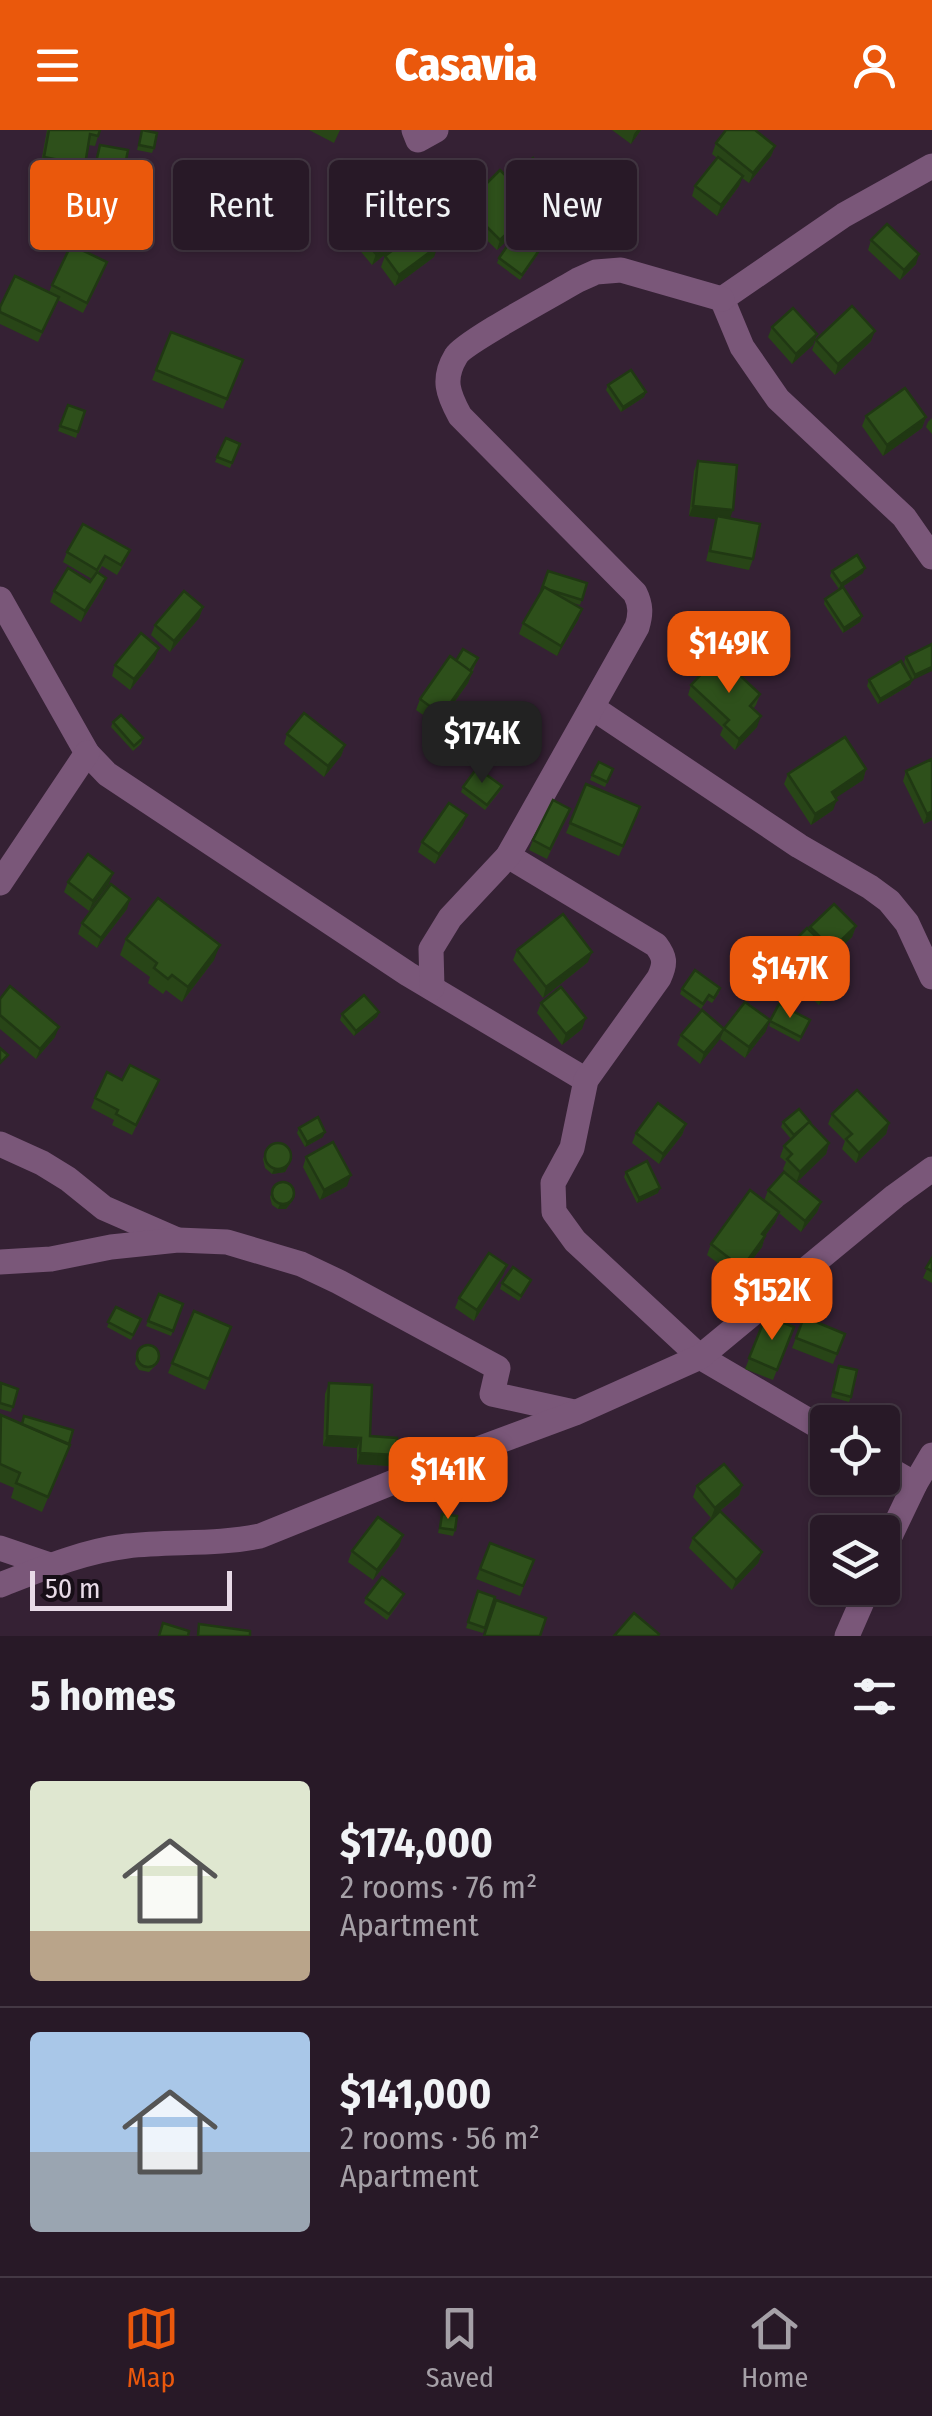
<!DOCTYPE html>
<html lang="en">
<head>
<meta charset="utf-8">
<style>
  :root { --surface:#281927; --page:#342633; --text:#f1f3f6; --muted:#a5a0a7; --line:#443844; --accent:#ea580c }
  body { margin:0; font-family:"Fira Sans Condensed",sans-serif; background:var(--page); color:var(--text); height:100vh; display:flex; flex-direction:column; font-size:38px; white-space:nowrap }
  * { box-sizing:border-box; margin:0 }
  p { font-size:32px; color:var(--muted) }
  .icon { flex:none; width:55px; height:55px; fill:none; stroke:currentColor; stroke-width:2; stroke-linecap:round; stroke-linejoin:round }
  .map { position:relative; height:1506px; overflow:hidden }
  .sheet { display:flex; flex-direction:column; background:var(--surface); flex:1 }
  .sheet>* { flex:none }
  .banner { position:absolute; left:30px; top:30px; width:872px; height:90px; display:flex; gap:20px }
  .fabs { position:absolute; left:810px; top:1275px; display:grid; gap:20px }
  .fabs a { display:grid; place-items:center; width:90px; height:90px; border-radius:10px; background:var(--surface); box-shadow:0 2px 8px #0004,0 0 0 2px var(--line); font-size:50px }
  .scale { position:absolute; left:30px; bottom:25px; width:202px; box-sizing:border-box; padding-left:10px; border:5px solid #e8dae7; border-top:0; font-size:28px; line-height:35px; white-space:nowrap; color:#e8dae7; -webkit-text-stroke:8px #170e17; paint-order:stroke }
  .price { position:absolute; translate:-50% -85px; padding:0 22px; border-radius:20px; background:var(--accent); color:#fff; font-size:32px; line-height:65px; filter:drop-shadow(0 2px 5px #0008) }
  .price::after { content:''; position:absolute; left:50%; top:60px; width:30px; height:22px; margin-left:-15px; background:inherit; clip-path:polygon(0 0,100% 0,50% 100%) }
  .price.selected { background:#222; color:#fff }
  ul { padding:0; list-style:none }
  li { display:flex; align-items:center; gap:30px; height:250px; padding:0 30px }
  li+li { border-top:2px solid var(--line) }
  li span { display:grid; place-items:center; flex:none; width:280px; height:200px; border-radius:10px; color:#555 }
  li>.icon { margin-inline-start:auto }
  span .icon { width:120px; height:120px; fill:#fffc; stroke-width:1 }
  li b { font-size:42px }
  h2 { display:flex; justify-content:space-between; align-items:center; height:120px; padding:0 30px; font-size:42px }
  .tag { padding:0 35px; border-radius:10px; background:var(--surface); box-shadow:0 2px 8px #0004,0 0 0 2px var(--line); font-size:35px; line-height:90px }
  .tag.selected { background:var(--accent); color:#fff }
  header { display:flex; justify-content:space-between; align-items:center; height:130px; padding:0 30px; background:var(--accent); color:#fff; font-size:45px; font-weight:800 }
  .dock { display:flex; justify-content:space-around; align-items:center; height:140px; border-top:2px solid var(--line); background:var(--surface); font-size:28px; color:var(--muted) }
  .dock a { display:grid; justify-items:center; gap:5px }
  .dock .selected { color:var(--accent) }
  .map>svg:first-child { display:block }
</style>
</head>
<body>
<header><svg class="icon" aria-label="menu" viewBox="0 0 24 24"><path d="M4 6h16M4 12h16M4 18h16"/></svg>Casavia<svg class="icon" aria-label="person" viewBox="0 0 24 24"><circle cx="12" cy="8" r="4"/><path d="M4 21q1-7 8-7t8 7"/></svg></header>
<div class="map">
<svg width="932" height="1506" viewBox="0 0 932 1506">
  <rect width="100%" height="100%" fill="#352134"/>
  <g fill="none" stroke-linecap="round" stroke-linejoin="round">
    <g stroke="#7a5779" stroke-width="25">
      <path d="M414,0L418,10L436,0"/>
      <path d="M722,169L742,217L778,269L904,387L932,427"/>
      <path d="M722,169L844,85L932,36"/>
      <path d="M0,469L87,623L107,644L408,844L586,950"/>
      <path d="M593,578L799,716L870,757L889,771L907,793L932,847"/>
      <path d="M508,726L656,815C665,827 666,833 659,848L586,950L572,1018L553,1053L554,1082L575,1111L700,1227L828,1302"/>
      <path d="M0,753L87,623"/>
      <path d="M432,858L431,819L450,788L508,726L637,497C641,484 641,475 635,463L460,286C448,264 442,249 456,226C463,213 558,162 578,150L596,142L621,140L722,169"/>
      <path d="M0,1014L42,1033L68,1049L104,1078L175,1109"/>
      <path d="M0,1132L51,1129L111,1117L178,1110L227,1112L301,1134L339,1152L498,1238L492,1264L574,1282"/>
      <path d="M882,1335L915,1354"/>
      <path d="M0,1418L50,1435"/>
      <path d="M882,1423L915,1354L932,1325"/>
      <path d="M0,1455C41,1439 84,1421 127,1416C172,1411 217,1415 260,1406L443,1332L575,1283L700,1227L895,1066L932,1039"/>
      <path d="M847,1506L868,1458"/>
    </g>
  </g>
  <g fill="#284517">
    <path d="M47,0H100L95,16L88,15L81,46L40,38Z"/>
    <path d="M142,0L154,18L152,23L137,20Z"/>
    <path d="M309,0H340L334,13Z"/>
    <path d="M612,0H641L631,14Z"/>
    <path d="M716,13L775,16L771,26L749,53L742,48L739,56L717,86L692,66L695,56L717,28L712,24Z"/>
    <path d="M100,15L123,46L121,52L93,46Z"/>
    <path d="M520,38L547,49L545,55L532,64L518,43Z"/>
    <path d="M336,49L353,76L351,81L329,77Z"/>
    <path d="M232,70L255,98L251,108L224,100Z"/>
    <path d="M465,75L522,76L515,83L518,100L497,120L461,85Z"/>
    <path d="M346,89L414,93L410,104L372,135L342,99Z"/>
    <path d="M871,110L916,134L900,150L868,120Z"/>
    <path d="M538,124L520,150L497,133L499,128Z"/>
    <path d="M385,126L434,127L395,156L381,137Z"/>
    <path d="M103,143L83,183L58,170L38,212L0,194V177L49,162L52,155Z"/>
    <path d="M772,197L817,204L813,215L792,234L768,207Z"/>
    <path d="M171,202L243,230L223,279L152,250Z"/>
    <path d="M816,210L871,211L835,245L812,220Z"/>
    <path d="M608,255L646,262L644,267L621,282L606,260Z"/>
    <path d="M68,275L85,281L76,308L58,301Z"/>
    <path d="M866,286L926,287L922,298L883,326L862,296Z"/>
    <path d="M932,288V304L926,297L928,292Z"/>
    <path d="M226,308L240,314L230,338L215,332Z"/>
    <path d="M698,331L753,429L749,440L706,431L716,389L689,386L694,341Z"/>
    <path d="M83,394L126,430L117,445L102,436L98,443L106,448L102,458L81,492L50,472L54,461L90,452L92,449L63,432L67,422Z"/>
    <path d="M548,441L587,453L580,475L570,472L582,479L578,490L557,526L519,504L523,493L540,463Z"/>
    <path d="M832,441L863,443L839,459L830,446Z"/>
    <path d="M825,469L862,486L860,492L843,503L824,474Z"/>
    <path d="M203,477L199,488L170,522L151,505L155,495Z"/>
    <path d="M932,514L910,555L878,574L867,556L869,550L912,549L904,532L906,527Z"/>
    <path d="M155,528L130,560L112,546L115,535Z"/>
    <path d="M478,528L468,553L438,595L416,580L420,569L456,531Z"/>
    <path d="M691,555L760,564L756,575L753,579L757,597L735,620L720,605L723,598L688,565Z"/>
    <path d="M113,592L143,608L141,614L133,621L111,597Z"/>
    <path d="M287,604L345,615L341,626L324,647L284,614Z"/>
    <path d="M932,629V690L924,694L903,651L906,641Z"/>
    <path d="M613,639L605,657L590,650L592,645Z"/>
    <path d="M866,639L863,650L835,668L833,680L811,695L784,654L788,644Z"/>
    <path d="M586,654L636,687L619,726L566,703Z"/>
    <path d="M463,657L500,661L485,680L461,662Z"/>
    <path d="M570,679L547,729L529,720L533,710Z"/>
    <path d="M463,695L435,734L418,722L422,712Z"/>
    <path d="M68,752L109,754L89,781L64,762Z"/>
    <path d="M127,779L97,818L78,804L82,793Z"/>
    <path d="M856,796L852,807L834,824L848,837L845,848L819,875L777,835L781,824L809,800L810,797Z"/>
    <path d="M126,809L214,830L182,872L166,860L163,864L148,853L150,847L120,825Z"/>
    <path d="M517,820L588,832L543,868L513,830Z"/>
    <path d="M682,859L719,863L712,873L707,870L701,879L680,864Z"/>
    <path d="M0,869L55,907L36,929L0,899Z"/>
    <path d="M541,873L582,899L562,915L537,883Z"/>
    <path d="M779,874L810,890L799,912L769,896Z"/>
    <path d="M379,882L377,887L354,906L340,890L342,884Z"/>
    <path d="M724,899L766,901L745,928L720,909Z"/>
    <path d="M681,905L720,909L700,934L677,915Z"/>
    <path d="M122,950H159L132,1005L112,995L114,990L91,978L95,968Z"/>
    <path d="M832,984L889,993L886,1004L856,1033L842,1019L845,1011L828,994Z"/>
    <path d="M783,992H810L829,1013L826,1024L797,1052L821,1072L817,1082L801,1102L779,1083L775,1092L765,1106L762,1117L738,1148L707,1125L711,1114L764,1071L768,1060L791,1048L783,1039L786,1032L780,1027L784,1016L791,1009L781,997Z"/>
    <path d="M686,994L682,1005L659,1034L632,1013L636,1003Z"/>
    <path d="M299,998L323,1007L305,1017L297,1003Z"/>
    <path d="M265,1024L292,1029L285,1042L272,1044L265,1038L263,1029Z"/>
    <path d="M306,1027L347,1056L320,1070L303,1037Z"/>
    <path d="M626,1042L658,1063L637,1073L624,1047Z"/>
    <path d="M275,1055L295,1065L293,1070L286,1079H278L272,1075L270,1067Z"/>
    <path d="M932,1128V1153L923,1148Z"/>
    <path d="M507,1135L503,1145L474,1191L455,1178L459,1168Z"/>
    <path d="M531,1150L519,1171L500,1159L502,1153Z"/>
    <path d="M159,1164L183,1174L171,1206L146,1196Z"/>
    <path d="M116,1177L139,1194L131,1210L107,1197Z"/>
    <path d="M766,1186L794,1197L773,1250L745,1239Z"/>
    <path d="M804,1187L845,1204L833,1234L792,1218Z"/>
    <path d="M227,1208L205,1260L168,1243L172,1233Z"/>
    <path d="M138,1221L157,1234L149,1242L139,1240L135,1234Z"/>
    <path d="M837,1241L851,1267L849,1272L831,1267Z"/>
    <path d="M329,1253L370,1306L392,1336L357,1334V1318L323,1316L325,1264Z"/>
    <path d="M0,1256L18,1259L11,1282L0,1279Z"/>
    <path d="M0,1288L64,1330L42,1382L11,1368L14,1358L0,1352Z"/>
    <path d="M742,1355L739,1365L720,1381L762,1422L758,1433L732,1460L689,1418L693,1408L711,1388L693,1367L697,1356Z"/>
    <path d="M442,1384L455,1400L453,1406L438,1403Z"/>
    <path d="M403,1405L399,1416L373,1450L348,1432L352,1421Z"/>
    <path d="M534,1430L520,1466L476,1449L480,1439Z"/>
    <path d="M478,1461L495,1467L483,1503L466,1498Z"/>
    <path d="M366,1468L402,1469L387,1490L364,1473Z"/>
  </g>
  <g fill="#203813">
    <path d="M637,0H641L631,14L634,4Z"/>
    <path d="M775,16L771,26L749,53L753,43Z"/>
    <path d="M743,46L739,56L717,86L721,75Z"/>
    <path d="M547,49L545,55L532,64L534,58Z"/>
    <path d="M526,66L522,76L508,90L512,79Z"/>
    <path d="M522,89L518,100L497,120L500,110Z"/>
    <path d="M414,93L410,104L372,135L376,124Z"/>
    <path d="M438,116L434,127L395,156L399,145Z"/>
    <path d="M919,124L916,134L900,150L904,140Z"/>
    <path d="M875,201L871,211L835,245L838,234Z"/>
    <path d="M817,204L813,215L792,234L796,224Z"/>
    <path d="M646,262L644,267L621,282L623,277Z"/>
    <path d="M926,287L922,298L883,326L887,315Z"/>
    <path d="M693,376L733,380L729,391L689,386Z"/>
    <path d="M865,438L863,443L839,459L841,454Z"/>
    <path d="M106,448L102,458L81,492L85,481Z"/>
    <path d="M203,477L199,488L170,522L174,511Z"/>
    <path d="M582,479L578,490L557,526L561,516Z"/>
    <path d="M862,486L860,492L843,503L844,498Z"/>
    <path d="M159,518L155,528L130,560L134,549Z"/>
    <path d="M932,537V541L913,550L915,545Z"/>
    <path d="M472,542L468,553L438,595L442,585Z"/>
    <path d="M912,550L910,555L878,574L880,569Z"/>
    <path d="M761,586L757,597L735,620L739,609Z"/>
    <path d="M345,615L341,626L324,647L328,636Z"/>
    <path d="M866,639L863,650L828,673L832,662Z"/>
    <path d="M837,670L833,680L811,695L815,684Z"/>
    <path d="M932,681V690L924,694L927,684Z"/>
    <path d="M467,685L463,695L435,734L439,724Z"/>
    <path d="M113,743L109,754L89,781L93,771Z"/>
    <path d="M130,769L127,779L97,818L101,808Z"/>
    <path d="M856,796L852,807L828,830L832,819Z"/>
    <path d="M220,815L214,830L182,872L188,857Z"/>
    <path d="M592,822L588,832L543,868L546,857Z"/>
    <path d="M848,837L845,848L819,875L823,864Z"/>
    <path d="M379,882L377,887L354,906L356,901Z"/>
    <path d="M586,888L582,899L562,915L566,904Z"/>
    <path d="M770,890L766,901L745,928L749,917Z"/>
    <path d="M59,897L55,907L36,929L40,919Z"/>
    <path d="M724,899L720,909L700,934L704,923Z"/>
    <path d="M889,993L886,1004L856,1033L859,1023Z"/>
    <path d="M686,994L682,1005L659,1034L663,1024Z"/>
    <path d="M325,1002L323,1007L305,1017L307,1012Z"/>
    <path d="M829,1013L826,1024L796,1053L800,1042Z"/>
    <path d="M292,1029L285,1042L272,1044L274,1039Z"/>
    <path d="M351,1045L347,1056L320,1070L324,1060Z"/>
    <path d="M660,1058L658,1063L637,1073L639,1068Z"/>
    <path d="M295,1065L293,1070L286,1079H278L280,1074Z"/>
    <path d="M821,1072L817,1082L801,1102L805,1091Z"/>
    <path d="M779,1082L775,1092L759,1114L762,1104Z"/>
    <path d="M765,1106L762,1117L738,1148L742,1138Z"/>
    <path d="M507,1135L503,1145L474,1191L477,1180Z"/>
    <path d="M327,1306L361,1308L357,1318L323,1316Z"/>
    <path d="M360,1323L396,1325L392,1336L357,1334Z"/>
    <path d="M742,1355L739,1365L711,1388L715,1378Z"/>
    <path d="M403,1405L399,1416L373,1450L377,1440Z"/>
    <path d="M762,1422L758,1433L732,1460L736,1450Z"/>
  </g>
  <g fill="#2e501b" stroke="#203813" stroke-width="2.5">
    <path d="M49,0H100L98,6L90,4L85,35L44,27Z"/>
    <path d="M142,0L157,3L154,18L139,15Z"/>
    <path d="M726,0H755L775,16L753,43L716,13Z"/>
    <path d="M100,15L128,20L123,46L94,41Z"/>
    <path d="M718,27L743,46L721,75L695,56Z"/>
    <path d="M533,28L547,49L534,58L520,38Z"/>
    <path d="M500,40L526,66L512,79L522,89L500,110L465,75Z"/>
    <path d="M336,49L358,54L353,76L331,71Z"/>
    <path d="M385,57L414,93L376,124L346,89Z"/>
    <path d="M236,60L264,68L255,98L228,90Z"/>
    <path d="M887,94L919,124L904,140L871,110Z"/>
    <path d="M424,97L438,116L399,145L385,126Z"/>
    <path d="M524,107L540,119L522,145L499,128L510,112L517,118Z"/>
    <path d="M71,115L107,132L87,173L52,155Z"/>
    <path d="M15,146L59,167L42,202L0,182V177Z"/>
    <path d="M852,176L875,201L838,234L816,210Z"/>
    <path d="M793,178L817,204L796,224L772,197Z"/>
    <path d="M171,202L243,230L227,269L156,240Z"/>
    <path d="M631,240L646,262L623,277L608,255Z"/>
    <path d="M905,258L926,287L887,315L866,286Z"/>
    <path d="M68,275L85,281L78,302L60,296Z"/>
    <path d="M226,308L240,314L232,333L217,327Z"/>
    <path d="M698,331L737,335L733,380L693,376Z"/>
    <path d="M717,386L760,394L753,429L710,421Z"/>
    <path d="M83,394L130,420L121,435L105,426L97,440L67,422Z"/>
    <path d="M857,425L865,438L841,454L832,441Z"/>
    <path d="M68,438L90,452L97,442L106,448L85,481L54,461Z"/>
    <path d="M548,441L587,453L582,470L550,460L544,457L542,458Z"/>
    <path d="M544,457L582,479L561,516L523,493Z"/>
    <path d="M843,457L862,486L844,498L825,469Z"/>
    <path d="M184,461L203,477L174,511L155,495Z"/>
    <path d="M141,503L159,518L134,549L115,535Z"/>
    <path d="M932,514V537L915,545L906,527Z"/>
    <path d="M463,519L478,528L470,541L456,531Z"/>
    <path d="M450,526L472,542L442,585L420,569Z"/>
    <path d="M719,526L760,564L750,576L761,586L739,609L724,595L729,590L691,555Z"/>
    <path d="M901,531L912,550L880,569L869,550Z"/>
    <path d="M304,583L345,615L328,636L287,604Z"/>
    <path d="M121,585L143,608L134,616L113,592Z"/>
    <path d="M845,607L866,639L832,662L837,670L815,684L788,644Z"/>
    <path d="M932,629V681L927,684L906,641Z"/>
    <path d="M599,632L613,639L607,652L592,645Z"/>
    <path d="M477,638L502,656L487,675L463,657Z"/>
    <path d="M586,654L640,677L623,716L570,693Z"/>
    <path d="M553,670L570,679L550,719L533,710Z"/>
    <path d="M449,673L467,685L439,724L422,712Z"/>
    <path d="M88,724L113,743L93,771L68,752Z"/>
    <path d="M111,754L130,769L101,808L82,793Z"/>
    <path d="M158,768L220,815L188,857L172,845L168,849L154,838L157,833L126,809Z"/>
    <path d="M834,774L856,796L832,819L810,797Z"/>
    <path d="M563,784L592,822L546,857L517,820Z"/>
    <path d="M807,798L848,837L823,864L781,824Z"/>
    <path d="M695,840L720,858L714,868L709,865L703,874L682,859Z"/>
    <path d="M10,856L59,897L40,919L0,885V869Z"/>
    <path d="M561,857L586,888L566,904L541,873Z"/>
    <path d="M364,865L379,882L356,901L342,884Z"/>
    <path d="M745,872L770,890L749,917L724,899Z"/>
    <path d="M779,874L810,890L801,907L770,891Z"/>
    <path d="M702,880L724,899L704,923L681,905Z"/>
    <path d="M0,918L8,925L0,933Z"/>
    <path d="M130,935L159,950L136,995L116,984L118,980L95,968L107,942L122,950Z"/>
    <path d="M857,960L889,993L859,1023L846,1009L852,1004L832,984Z"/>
    <path d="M658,973L686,994L663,1024L636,1003Z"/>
    <path d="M799,979L810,992L794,1005L783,992Z"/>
    <path d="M318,987L325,1002L307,1012L299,998Z"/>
    <path d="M809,992L829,1013L800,1042L787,1029L792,1024L784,1016Z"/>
    <path d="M333,1012L351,1045L324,1060L306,1027Z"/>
    <circle cx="278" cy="1026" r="13"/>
    <path d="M647,1031L660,1058L639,1068L626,1042Z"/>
    <path d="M784,1042L821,1072L805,1091L768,1060Z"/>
    <circle cx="283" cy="1063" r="11"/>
    <path d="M750,1060L779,1082L762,1104L765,1106L742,1138L711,1114Z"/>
    <path d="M489,1123L507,1135L477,1180L459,1168Z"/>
    <path d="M932,1128V1141L926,1138Z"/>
    <path d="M513,1137L531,1150L521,1166L502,1153Z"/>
    <path d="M159,1164L183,1174L173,1201L148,1191Z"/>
    <path d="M116,1177L141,1189L133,1205L108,1192Z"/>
    <path d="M194,1181L231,1197L209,1249L172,1233Z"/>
    <path d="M766,1186L794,1197L777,1240L749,1228Z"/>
    <path d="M804,1187L845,1204L837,1224L796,1208Z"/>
    <circle cx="148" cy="1226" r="11"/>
    <path d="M839,1236L857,1240L851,1267L833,1262Z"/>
    <path d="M1,1253L18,1259L13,1277L0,1273Z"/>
    <path d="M329,1253L372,1255L370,1306L397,1308L396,1325L360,1323L361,1308L327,1306Z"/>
    <path d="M1,1285L70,1315L48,1367L16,1353L20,1343L0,1334Z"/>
    <path d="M24,1286L73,1300L69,1314L22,1294Z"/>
    <path d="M724,1334L742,1355L715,1378L697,1356Z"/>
    <path d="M720,1381L762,1422L736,1450L693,1408Z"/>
    <path d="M442,1384L457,1386L455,1400L440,1398Z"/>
    <path d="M378,1387L403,1405L377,1440L352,1421Z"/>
    <path d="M490,1413L534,1430L523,1456L480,1439Z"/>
    <path d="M382,1447L404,1464L389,1484L366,1468Z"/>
    <path d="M478,1461L495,1467L485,1498L468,1492Z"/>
    <path d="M496,1470L546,1488L540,1506H484Z"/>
    <path d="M634,1483L659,1504L658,1506H614Z"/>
    <path d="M163,1493L189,1501L188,1506H159Z"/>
    <path d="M199,1494L250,1501V1506H198Z"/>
  </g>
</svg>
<div class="fabs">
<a><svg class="icon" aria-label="locate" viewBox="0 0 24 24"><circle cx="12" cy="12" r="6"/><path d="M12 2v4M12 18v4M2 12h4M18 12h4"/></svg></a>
<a><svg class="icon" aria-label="layers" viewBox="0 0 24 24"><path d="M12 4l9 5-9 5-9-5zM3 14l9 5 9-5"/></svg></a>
</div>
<div class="scale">50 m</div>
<b class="price" style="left:729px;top:566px">$149K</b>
<b class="price selected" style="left:482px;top:656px">$174K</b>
<b class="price" style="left:790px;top:891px">$147K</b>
<b class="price" style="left:772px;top:1213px">$152K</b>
<b class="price" style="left:448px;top:1392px">$141K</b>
<div class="banner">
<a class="tag selected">Buy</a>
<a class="tag">Rent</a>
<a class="tag">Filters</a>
<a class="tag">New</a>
</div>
</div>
<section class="sheet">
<h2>5 homes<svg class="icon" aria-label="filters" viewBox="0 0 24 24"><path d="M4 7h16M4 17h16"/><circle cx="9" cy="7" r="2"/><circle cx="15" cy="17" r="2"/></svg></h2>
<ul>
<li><span style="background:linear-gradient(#dfe7d0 75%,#b9a48a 0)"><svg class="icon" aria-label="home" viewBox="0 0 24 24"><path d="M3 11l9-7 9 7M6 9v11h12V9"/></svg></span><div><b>$174,000</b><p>2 rooms · 76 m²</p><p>Apartment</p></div></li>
<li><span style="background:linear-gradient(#a9c7e8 60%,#9aa5b1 0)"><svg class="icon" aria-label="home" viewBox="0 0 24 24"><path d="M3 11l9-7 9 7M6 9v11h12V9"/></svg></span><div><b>$141,000</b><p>2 rooms · 56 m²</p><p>Apartment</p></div></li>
</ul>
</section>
<nav class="dock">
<a class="selected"><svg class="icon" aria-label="map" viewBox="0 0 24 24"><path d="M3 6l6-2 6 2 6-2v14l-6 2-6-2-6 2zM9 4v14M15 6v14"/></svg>Map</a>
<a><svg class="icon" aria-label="saved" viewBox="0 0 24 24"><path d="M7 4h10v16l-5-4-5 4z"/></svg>Saved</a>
<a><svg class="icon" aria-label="home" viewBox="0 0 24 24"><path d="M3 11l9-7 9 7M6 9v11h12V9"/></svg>Home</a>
</nav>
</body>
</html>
